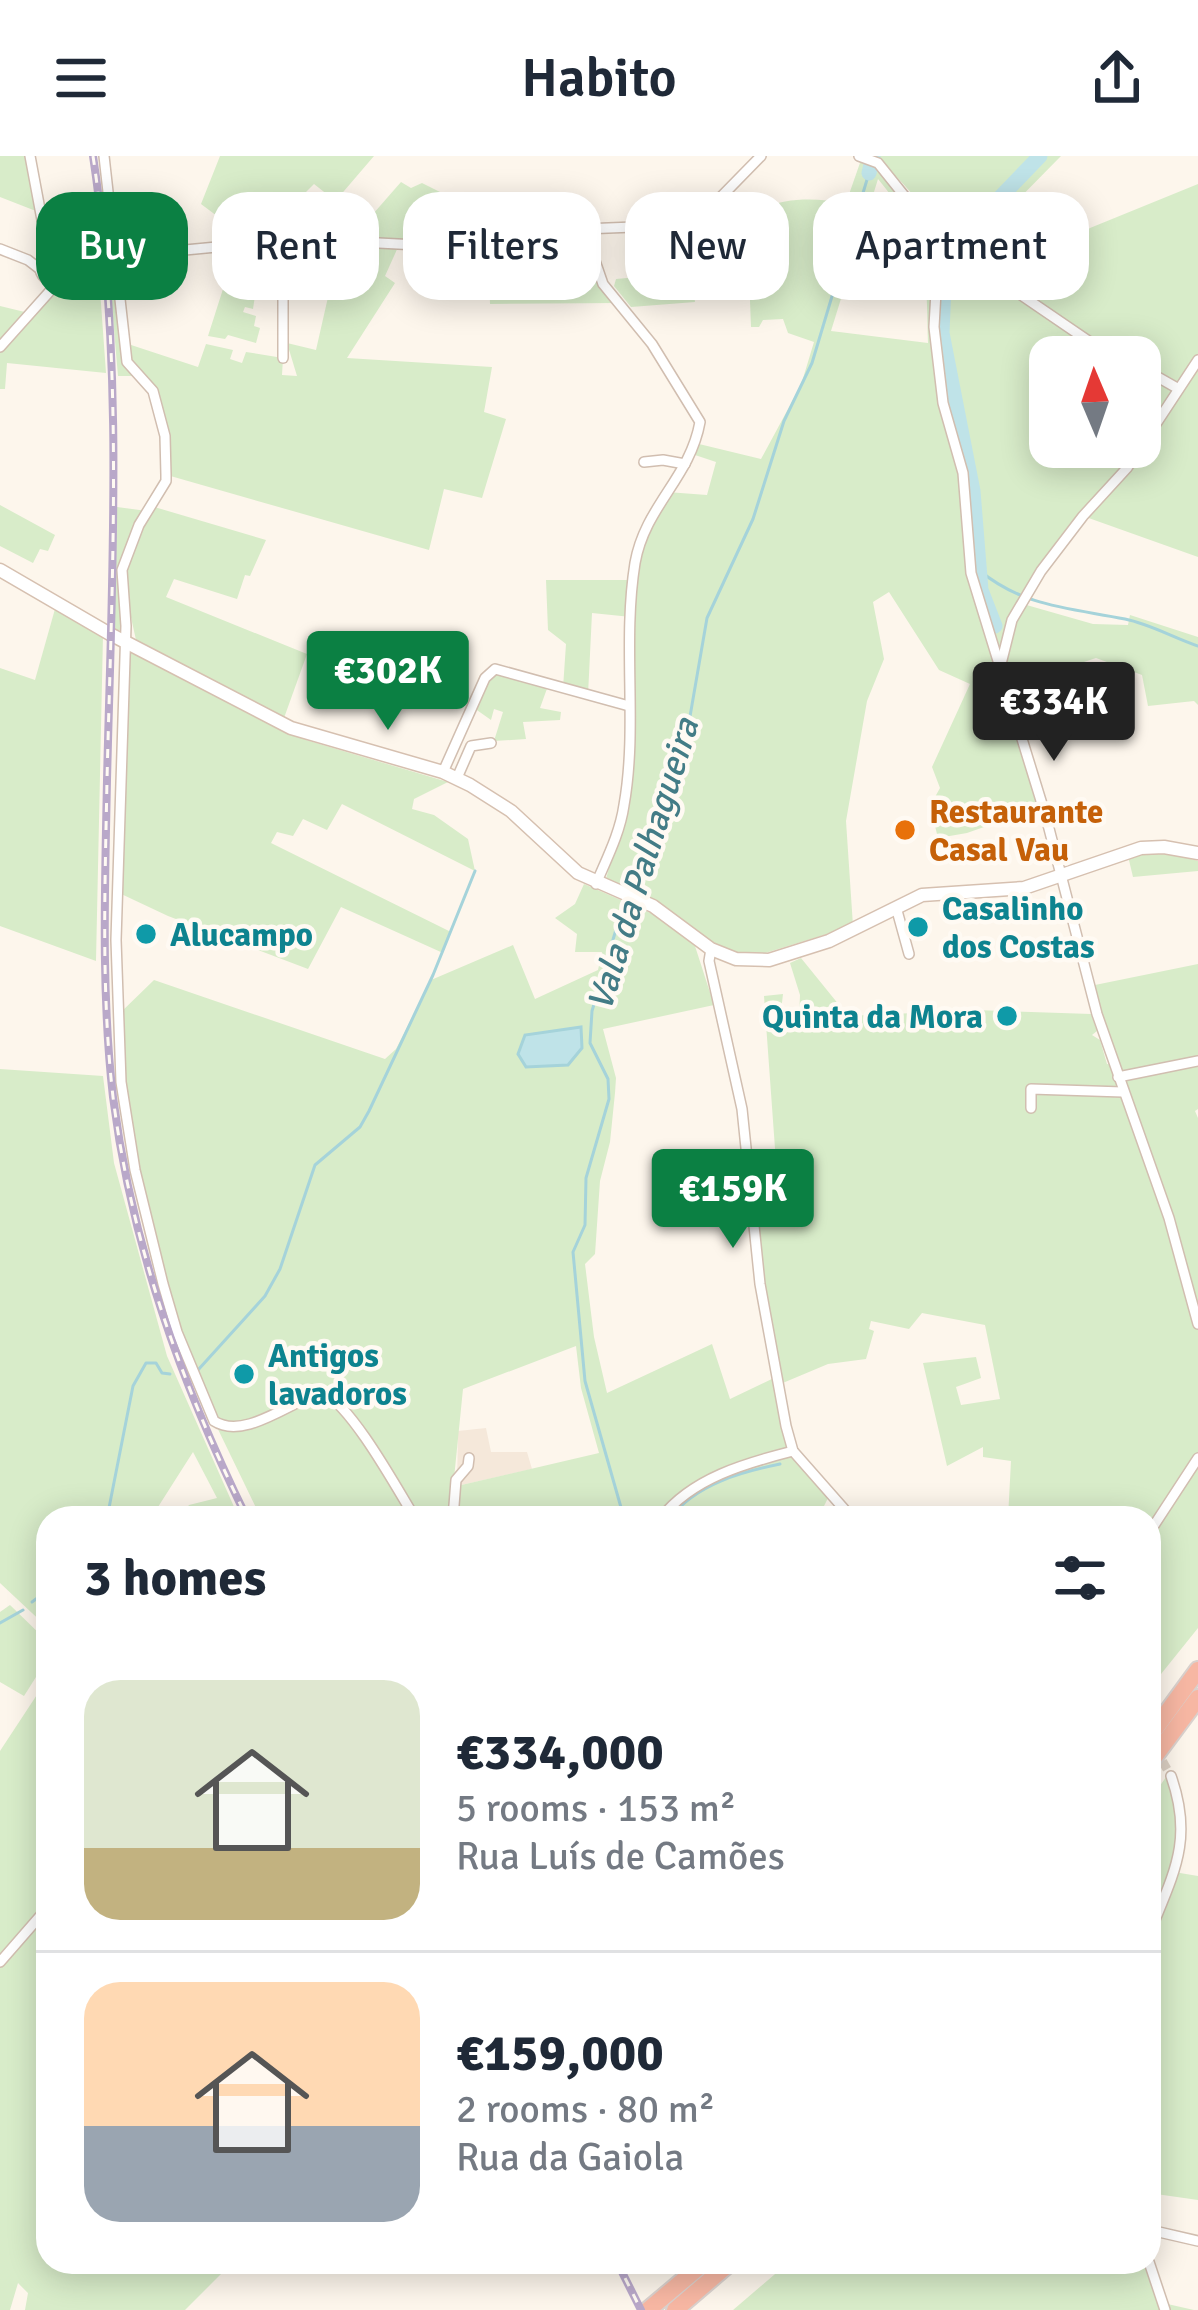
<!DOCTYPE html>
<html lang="en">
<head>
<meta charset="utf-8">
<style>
  :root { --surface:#fff; --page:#f6f6f7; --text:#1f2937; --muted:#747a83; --line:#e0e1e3; --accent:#0b8043 }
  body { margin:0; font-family:Signika,sans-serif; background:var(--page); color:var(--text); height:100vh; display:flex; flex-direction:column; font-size:45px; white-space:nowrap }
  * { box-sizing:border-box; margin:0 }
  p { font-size:39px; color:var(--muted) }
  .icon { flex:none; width:66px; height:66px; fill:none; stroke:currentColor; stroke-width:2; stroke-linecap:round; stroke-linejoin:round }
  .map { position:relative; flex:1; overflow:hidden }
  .sheet { position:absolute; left:36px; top:1350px; width:1125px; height:768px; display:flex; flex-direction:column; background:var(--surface); border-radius:36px; box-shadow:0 6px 30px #0003 }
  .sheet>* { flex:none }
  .top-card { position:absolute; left:36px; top:36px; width:1128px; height:108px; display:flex; gap:24px }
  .needle { width:78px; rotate:358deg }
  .tools { position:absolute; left:1029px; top:180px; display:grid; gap:24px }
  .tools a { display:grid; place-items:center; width:132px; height:132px; border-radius:24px; background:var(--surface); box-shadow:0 6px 30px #0003; font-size:60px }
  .price { position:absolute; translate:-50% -102px; padding:0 27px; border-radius:12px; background:var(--accent); color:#fff; font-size:39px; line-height:78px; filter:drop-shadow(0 3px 6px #0008) }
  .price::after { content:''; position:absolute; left:50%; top:72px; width:36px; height:27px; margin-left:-18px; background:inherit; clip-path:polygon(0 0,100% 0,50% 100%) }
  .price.active { background:#222; color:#fff }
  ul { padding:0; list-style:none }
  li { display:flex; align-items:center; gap:36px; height:300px; padding:0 48px }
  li+li { border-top:3px solid var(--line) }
  li span { display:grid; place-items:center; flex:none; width:336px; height:240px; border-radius:36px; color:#555 }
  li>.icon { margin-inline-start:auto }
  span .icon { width:144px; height:144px; fill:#fffc; stroke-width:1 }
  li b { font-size:51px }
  h2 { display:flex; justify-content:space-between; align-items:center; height:144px; padding:0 48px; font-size:51px }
  .chip { padding:0 42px; border-radius:36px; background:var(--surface); box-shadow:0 6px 30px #0003; font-size:42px; line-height:108px }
  .chip.active { background:var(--accent); color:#fff }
  header { display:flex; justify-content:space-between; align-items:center; height:156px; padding:0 48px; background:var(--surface); font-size:54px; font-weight:600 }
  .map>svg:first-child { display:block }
</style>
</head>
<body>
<header><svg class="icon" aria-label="menu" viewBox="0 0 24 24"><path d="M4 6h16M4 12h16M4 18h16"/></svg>Habito<svg class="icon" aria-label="share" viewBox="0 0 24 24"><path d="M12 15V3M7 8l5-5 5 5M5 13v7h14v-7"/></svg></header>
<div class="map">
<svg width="1198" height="2154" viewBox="0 0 1198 2154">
  <rect width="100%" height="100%" fill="#fdf6ec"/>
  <path fill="#f5e8da" d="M486,1272L491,1296H527L532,1313L457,1330L458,1275Z"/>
  <g fill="#d8ecc9" fill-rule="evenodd">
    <path d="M0,0H30L41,57L0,41Z"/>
    <path d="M220,0H374L338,42L361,58L352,68L359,74L401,26L411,32L422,27L442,37L437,52L442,57L417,89H399L385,120L395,127L347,202L492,211L484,256L506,263L482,342L444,333L429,394L167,319C165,283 165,245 136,220H118L109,116L115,117L125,187L198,211L206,188L233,194L230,203L242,207L246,196L283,202L282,219L297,220L287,187L316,194L341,84H297L333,43L314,28L288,54L286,66L260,53L244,39L225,66L201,48Z"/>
    <path d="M871,0H1061L1004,58L972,97L1025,116L1090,72L1198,28V401L1083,360L1023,448L1093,468L1128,469L1130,459L1198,481V549L1194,545L1148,550L1142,519L1096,502L1075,509L1090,527L1102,551L1022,564L1050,659L1017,570L1036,647L1029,655L967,677L938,682L930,650L940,632L932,611L970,528L939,514L889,436L873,446L884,503L867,545L846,665L853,770L759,799C713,799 687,763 650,743C635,735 619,732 606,723L625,652L631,461L592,457L588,539L563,532L566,488L548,474L546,424H635L644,372L667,336L707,339L716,306L695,299L699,288L761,303L801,229L814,186L788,177L783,163L763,164L759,171H751L748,92L762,88L745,61C778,41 809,41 846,47L861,4C901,12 919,73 960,93C936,70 897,13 871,0ZM878,23C929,85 926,110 928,187L831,175ZM1050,201H1140V291H1050Z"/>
    <path d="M584,73L600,123L619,147L490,148L488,81Z"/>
    <path d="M258,111L265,112L261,133H256L253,153L245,151L243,156L256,160L254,170L260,172L256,187L228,179L225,183L208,180L223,133L229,134L232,124L248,127L249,115L257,116Z"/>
    <path d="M692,116L695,146L631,151L614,130L616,123Z"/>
    <path d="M99,120L106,217L7,207L5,233H0V150L33,158L63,132Z"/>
    <path d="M0,349L55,379L48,395L40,393L33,407L0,390Z"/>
    <path d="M151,350L266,384L250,420L245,419L237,443L174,423L166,441L307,498L284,562L136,484L123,425L120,474H113L117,351L147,355Z"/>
    <path d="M55,453L103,479L96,805L0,770V512L35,524Z"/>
    <path d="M127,494L306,584L448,626L414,643L412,653L434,659L468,683L475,715L342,648L327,674L303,663L293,680L277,676L271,687L451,776L443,797L341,751L308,813L168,760L117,736Z"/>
    <path d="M495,513L549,527L540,552L561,556L560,564L523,566L526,583L494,585L503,556L494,553L491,564L474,552L479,536Z"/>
    <path d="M1169,697L1198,705V715L1133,721L1128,700Z"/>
    <path d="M584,728L660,761L695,790L714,849L603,873L616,922L615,937L610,986L600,1025L595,1098L585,1108L594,1181L607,1237L712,1188L730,1243L776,1221L748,1015L777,1020L764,840L783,838L780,864L799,865L800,839L790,807L801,802L848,860L914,857L916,852L1091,858L1097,875L1092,879L1100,884L1107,908L1113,909L1090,830L1198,808V953L1195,955L1198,962V1472L1149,1533V1362H1008L1011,1305L983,1301V1291L947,1310L923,1207L976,1201L981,1222L956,1231L961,1249L1000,1243L985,1169L922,1157L909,1173L871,1165L869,1173L874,1175L866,1203L828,1208L778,1229L793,1294L829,1340L818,1362H453L457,1330L599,1297L581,1232L576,1190L463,1233L450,1362H418C395,1325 360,1251 323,1231L239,1268L219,1264L213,1256L177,1176L135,1014L118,859L154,824L385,903L396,893L431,824L513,789L535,843L598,814L602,796H575L577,778L555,762L575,748Z"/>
    <path d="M0,913L103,920L114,1007L167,1200L239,1362H179L189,1349L217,1342L193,1296L151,1362H48V1472L0,1427Z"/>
    <path d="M323,1236L334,1242L415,1362H261L214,1265L232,1272Z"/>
    <path d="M10,1449L48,1486V1502L24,1540L0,1526V1456Z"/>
    <path d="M48,1522V1989L36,2020L48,2029L40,2058L48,2061V2106H233L185,2154H25L28,2137L18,2127L10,2154H0V1595Z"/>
    <path d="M1169,1617L1180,1644L1174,1716L1198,1720V2044L1149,2037V1645Z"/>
    <path d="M789,2106H1149L1163,2147L1194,2154H733Z"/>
  </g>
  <path fill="#bfe3e8" stroke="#a5d3da" stroke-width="3" d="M581,871L582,892L568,909L526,911L518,898L525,879Z"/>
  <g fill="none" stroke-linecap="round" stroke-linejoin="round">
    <g stroke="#a5d3da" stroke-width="3">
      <path d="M980,415C1024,451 1070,452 1125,463C1150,468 1174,482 1198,490"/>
      <path d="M629,734L688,572L707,462L753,363L784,265L812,207L869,17"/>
      <path d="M198,1214L265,1140L280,1113L315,1009L360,971L369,955L433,819L475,715"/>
      <path d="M107,1362L133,1230L146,1207H156L162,1217L170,1218"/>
      <path d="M624,1362L585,1225L573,1096L585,1069L586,1022L609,943L608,923L590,887L592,855L625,743"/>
      <path d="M670,1362C696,1328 741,1316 780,1308"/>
      <path d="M32,1446L48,1434"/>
      <path d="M0,1467L23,1454"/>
    </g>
    <g stroke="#bfe3e8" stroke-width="15">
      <path d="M869,17L873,0"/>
      <path d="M995,470L981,434L973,335L942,177L945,106L961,82L1040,0"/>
    </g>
    <path stroke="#dcd0c4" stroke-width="9" stroke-dasharray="9 4.5" stroke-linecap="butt" d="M1149,1582L1171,1620"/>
    <defs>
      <g id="street">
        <path d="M30,0L42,64L60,97"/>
        <path d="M104,0L127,206L153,235L165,280L166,319V325L139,369L122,414L126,470L116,784L121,926L135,1014L163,1128L177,1176L214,1265C245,1285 292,1244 323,1236C353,1252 396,1331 415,1362"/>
        <path d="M859,0L878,7L939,83L934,171L943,247L963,317L971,417L1046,661L1097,858L1169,1062L1198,1168"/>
        <path d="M584,73L603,128L652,188L700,266C690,322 645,350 635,407C622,488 638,570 624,649C620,677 607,702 596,728"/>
        <path d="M939,83L1090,186L1120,201"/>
        <path d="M0,93L28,104L41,114"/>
        <circle cx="55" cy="111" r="15"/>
        <path d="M68,118L185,94L302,83L417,89L558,74L659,70L715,47L761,0"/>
        <path d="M0,191L59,125"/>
        <path d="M283,202V85"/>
        <path d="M1140,211L1177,232"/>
        <path d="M644,306L663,304L685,308"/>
        <path d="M1001,508L1012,464L1041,415L1083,360L1127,312L1198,204"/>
        <path d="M443,616L485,522L495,513L629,550"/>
        <path d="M457,622L471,590L491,587"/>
        <path d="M896,751L909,798"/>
        <path d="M711,793L709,805L742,953L760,1128L786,1270L793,1295L852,1362"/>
        <path d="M1118,921L1198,905"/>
        <path d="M1031,952V933L1123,936"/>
        <path d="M453,1362L456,1324L468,1310L469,1302"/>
        <path d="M661,1362C692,1322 746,1307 793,1295"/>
        <path d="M1149,1377L1198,1302"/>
        <path d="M1149,1779C1173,1718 1194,1685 1171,1620"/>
        <path d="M0,1806L48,1751"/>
        <path d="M1149,2078L1159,2076L1198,2085"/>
        <path d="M1149,2106L1165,2154"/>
      </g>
      <path id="secondary" d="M0,414L110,478L291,572L443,616L470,629L511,655L578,717L653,750L711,793L736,803L769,804L829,785L922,739L1024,732L1141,692L1164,691L1198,697"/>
      <g id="highway">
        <path d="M1149,1581L1198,1514"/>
        <path d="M1149,1608L1198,1542"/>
        <path d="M648,2154L705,2106"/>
        <path d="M675,2154L731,2106"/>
      </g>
    </defs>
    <use href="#street" stroke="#d1beb0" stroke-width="12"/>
    <use href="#secondary" stroke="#d6c0b0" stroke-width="15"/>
    <use href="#highway" stroke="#dad1cd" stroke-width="20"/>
    <use href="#street" stroke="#fff" stroke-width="9"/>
    <use href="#secondary" stroke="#fff" stroke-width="12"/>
    <use href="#highway" stroke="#f7b7a3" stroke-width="16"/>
    <defs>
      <g id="rail">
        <path d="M93,0C124,206 112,417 107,624C105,730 101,836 113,941C132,1091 181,1227 247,1362"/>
        <path d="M617,2106L641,2154"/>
      </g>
    </defs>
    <use href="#rail" stroke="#b9a8c9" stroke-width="8"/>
    <use href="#rail" stroke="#fffaf3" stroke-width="3" stroke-dasharray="9" stroke-linecap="butt"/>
  </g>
  <circle fill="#e8710a" stroke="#fffaf3" stroke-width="4.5" cx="905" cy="674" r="12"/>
  <g fill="#0f9aa8" stroke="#fffaf3" stroke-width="4.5">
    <circle cx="918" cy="771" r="12"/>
    <circle cx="146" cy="778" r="12"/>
    <circle cx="1007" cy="860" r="12"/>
    <circle cx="244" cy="1218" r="12"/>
  </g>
  <g text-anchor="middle" stroke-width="9" stroke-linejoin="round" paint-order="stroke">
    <g font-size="33" font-weight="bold" fill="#c56008" stroke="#fffaf3" text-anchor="start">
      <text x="929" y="667">Restaurante<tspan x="929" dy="38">Casal Vau</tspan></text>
    </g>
    <g font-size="33" font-weight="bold" fill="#0d838f" stroke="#fffaf3" text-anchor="start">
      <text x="942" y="764">Casalinho<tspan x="942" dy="38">dos Costas</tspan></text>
      <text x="170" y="790">Alucampo</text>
      <text x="983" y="872" text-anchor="end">Quinta da Mora</text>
      <text x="268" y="1211">Antigos<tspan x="268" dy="38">lavadoros</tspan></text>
    </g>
    <g font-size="36" font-style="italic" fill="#437c86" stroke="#fffaf3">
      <text transform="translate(642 708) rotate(-73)" y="13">Vala da Palhagueira</text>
    </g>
  </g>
</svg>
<div class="tools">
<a><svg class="needle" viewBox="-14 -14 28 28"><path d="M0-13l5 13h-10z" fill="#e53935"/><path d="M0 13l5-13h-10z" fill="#747a83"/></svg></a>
</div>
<b class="price" style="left:388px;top:577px">€302K</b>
<b class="price active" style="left:1054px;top:608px">€334K</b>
<b class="price" style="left:733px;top:1095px">€159K</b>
<div class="top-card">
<a class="chip active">Buy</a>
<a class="chip">Rent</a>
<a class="chip">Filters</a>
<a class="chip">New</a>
<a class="chip">Apartment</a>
</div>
<section class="sheet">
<h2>3 homes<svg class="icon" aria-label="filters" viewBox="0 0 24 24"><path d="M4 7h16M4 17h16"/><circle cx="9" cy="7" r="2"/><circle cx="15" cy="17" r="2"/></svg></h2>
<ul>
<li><span style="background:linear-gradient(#dfe7d0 70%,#c2b280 0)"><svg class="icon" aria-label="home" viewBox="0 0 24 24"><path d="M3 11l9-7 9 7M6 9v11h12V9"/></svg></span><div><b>€334,000</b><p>5 rooms · 153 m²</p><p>Rua Luís de Camões</p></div></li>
<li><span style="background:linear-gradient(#ffd9b3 60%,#9aa5b1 0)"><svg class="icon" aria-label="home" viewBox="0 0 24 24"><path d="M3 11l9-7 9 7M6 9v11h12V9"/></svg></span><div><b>€159,000</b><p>2 rooms · 80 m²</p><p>Rua da Gaiola</p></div></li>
</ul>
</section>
</div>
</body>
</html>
